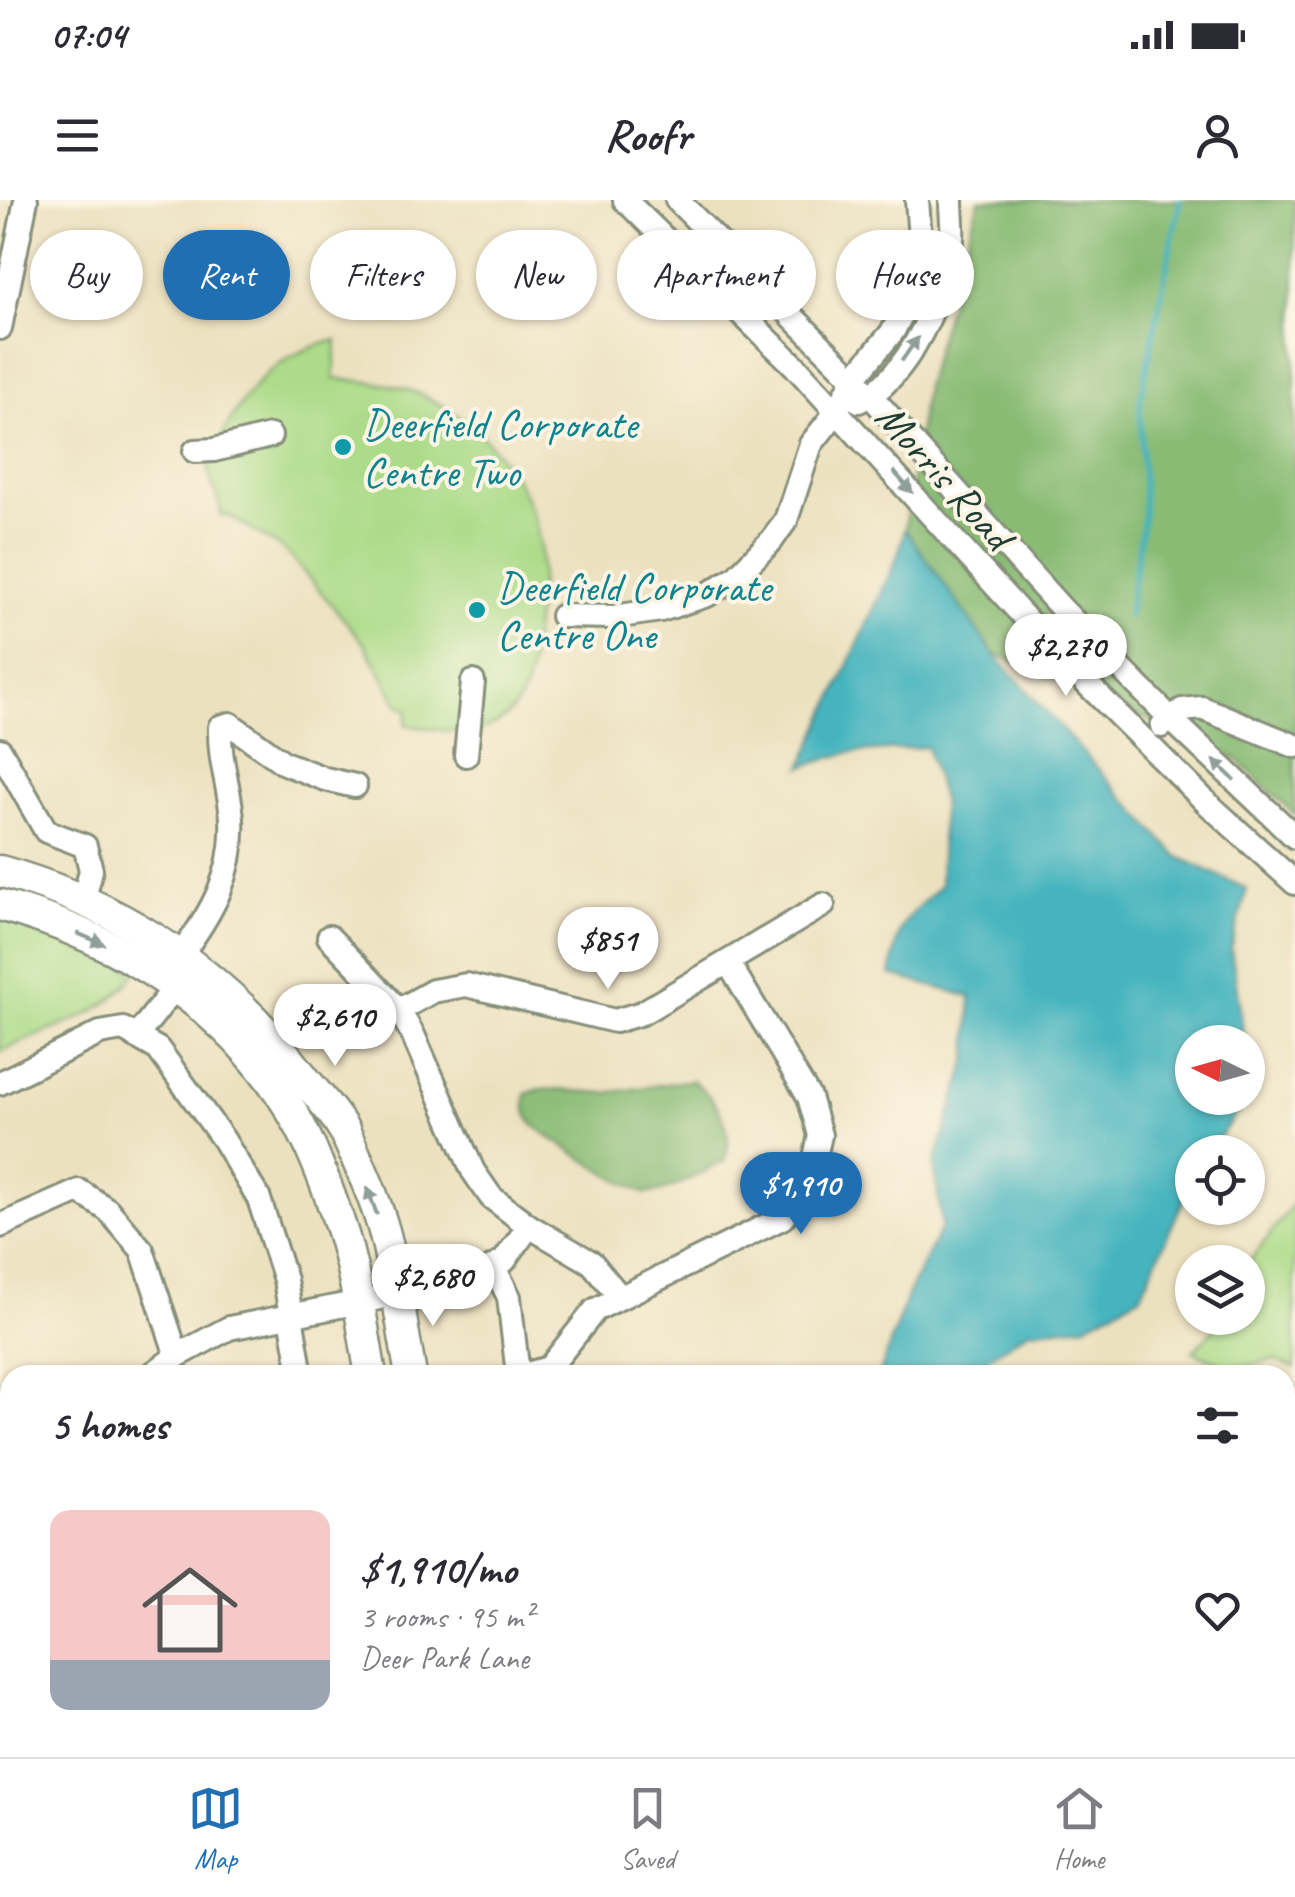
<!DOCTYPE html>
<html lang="en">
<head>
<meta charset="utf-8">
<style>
  :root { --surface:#fff; --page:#f7f7f7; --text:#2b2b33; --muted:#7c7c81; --line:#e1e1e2; --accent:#1f6fb2 }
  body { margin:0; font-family:Caveat,sans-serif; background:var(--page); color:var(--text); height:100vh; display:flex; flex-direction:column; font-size:38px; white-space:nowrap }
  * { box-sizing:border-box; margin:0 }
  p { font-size:32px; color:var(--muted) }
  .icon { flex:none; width:55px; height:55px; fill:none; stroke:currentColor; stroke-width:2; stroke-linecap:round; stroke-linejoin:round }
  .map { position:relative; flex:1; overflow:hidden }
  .drawer { position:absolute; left:0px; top:1165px; width:1295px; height:392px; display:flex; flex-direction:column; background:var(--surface); border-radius:30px 30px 0 0; box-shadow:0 2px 8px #0004 }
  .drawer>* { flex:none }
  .top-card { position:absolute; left:30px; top:30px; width:1235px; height:90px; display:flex; gap:20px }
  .needle { width:65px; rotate:275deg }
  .buttons { position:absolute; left:1175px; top:825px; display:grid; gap:20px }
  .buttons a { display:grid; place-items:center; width:90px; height:90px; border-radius:50%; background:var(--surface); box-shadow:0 2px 8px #0004; font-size:50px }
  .price { position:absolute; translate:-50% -85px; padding:0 22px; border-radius:35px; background:#fff; color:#222; font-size:32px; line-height:65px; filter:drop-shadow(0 2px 5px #0008) }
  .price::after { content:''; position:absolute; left:50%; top:60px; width:30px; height:22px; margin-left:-15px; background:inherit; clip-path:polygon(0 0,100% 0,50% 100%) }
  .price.active { background:var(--accent); color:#fff }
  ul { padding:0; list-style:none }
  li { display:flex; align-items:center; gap:30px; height:250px; padding:0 50px }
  li span { display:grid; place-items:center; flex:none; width:280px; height:200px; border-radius:20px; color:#555 }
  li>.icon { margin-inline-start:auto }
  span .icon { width:120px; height:120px; fill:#fffc; stroke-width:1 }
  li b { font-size:42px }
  h2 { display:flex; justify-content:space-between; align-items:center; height:120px; padding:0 50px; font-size:42px }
  .tag { padding:0 35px; border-radius:45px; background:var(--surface); box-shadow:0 2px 8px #0004; font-size:35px; line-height:90px }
  .tag.active { background:var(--accent); color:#fff }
  .status { display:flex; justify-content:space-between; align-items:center; height:70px; padding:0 50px; background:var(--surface); direction:ltr }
  .status svg { height:28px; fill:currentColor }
  header { display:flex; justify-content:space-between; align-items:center; height:130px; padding:0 50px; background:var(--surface); font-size:45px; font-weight:600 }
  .dock { display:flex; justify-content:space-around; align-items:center; height:140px; border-top:2px solid var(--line); background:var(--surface); font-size:28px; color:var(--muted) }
  .dock a { display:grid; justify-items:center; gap:5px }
  .dock .active { color:var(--accent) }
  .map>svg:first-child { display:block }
</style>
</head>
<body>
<div class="status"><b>07:04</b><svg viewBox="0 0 49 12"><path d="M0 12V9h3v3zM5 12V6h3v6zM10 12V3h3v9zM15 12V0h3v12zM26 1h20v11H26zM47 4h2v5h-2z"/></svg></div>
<header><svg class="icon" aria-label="menu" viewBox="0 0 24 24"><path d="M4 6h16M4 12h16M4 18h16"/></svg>Roofr<svg class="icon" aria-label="person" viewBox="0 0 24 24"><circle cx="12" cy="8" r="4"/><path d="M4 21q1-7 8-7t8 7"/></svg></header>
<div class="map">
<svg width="1295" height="1557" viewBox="0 0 1295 1557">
  <rect width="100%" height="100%" fill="#fcf5e5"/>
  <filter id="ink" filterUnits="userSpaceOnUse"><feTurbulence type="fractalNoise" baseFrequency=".01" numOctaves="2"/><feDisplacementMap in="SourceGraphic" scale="20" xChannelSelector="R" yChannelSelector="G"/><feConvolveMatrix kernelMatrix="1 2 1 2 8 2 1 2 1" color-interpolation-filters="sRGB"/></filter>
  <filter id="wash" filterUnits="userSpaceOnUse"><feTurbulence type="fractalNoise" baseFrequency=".0048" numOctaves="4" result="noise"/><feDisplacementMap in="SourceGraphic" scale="40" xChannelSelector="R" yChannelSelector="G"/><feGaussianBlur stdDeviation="2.25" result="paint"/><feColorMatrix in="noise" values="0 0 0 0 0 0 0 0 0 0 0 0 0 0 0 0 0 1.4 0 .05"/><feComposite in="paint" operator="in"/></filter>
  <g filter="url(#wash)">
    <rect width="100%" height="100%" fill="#ece1bf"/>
    <g fill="#acdb89" stroke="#668c5e" stroke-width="2.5">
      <path d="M337,140L334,179C362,181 391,183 417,193C478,218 532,281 540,346C543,370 537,406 534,430C531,465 531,503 496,524C470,539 434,528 406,525L408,510L399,505L364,443L309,378L283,349L229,316L221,315C221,296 207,282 209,263C211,252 221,239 226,228C254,179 280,153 337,140Z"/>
      <path d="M0,717L112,759L135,774C103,820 48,827 0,852Z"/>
      <path d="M1295,1001V1168L1274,1160L1232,1169L1193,1151L1219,1124L1221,1118H1248V1064Z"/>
    </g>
    <g fill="#89bb75" stroke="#547c54" stroke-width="2.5">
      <path d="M979,0H1295V615L1234,557L993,453L905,329L925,186Z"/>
      <path d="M692,880C717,900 737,929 724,961C705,970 666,995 645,993C636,992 538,932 532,923C525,912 525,906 526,894L540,889L606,893Z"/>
      <path d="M268,1548H428L429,1557H240Z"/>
    </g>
    <path fill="#45b4be" stroke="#327879" stroke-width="2.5" d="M905,329L993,453L1177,656L1247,689L1231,749L1245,842H1192V898L1246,900L1209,952H1192V981L1141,1095L1086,1125L1028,1131L962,1175H879L909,1091L942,1026L934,966L968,858L971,797L891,775C897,721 903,722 940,686L942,600L927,547L847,553L802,567L897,358Z"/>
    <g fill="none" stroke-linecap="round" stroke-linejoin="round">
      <g stroke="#45b4be" stroke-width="5">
        <path d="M1128,416L1144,313L1140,203L1180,0"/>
        <path d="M988,1175L989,1153"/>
        <path d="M1139,1548L1145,1554L1154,1557"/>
      </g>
    </g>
  </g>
  <g filter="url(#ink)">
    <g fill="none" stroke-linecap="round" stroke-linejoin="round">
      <defs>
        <g id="minor">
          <path d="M625,0L796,167L1067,464L1206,602L1295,683"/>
          <path d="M677,0L871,196L1063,410L1170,518L1295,637"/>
          <path d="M0,128L26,0"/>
          <path d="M859,201C909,179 946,92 952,40C953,27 951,13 951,0"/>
          <path d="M195,251L214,250L270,236"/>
          <path d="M562,416L613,417L661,410L707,395L736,377L772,340L786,320L811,244L837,211L854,178L893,131L910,98L921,52L917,0"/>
          <path d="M1162,526L1182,510L1202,508L1295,546"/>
          <path d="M0,550L46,631L85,646L91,670L84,699"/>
          <path d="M466,555L473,482"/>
          <path d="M329,737L399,810L413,835L473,971L491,997L529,1026L592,1063L620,1097"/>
          <path d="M181,754C212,713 235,672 232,619C230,587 219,563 220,527L230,524L284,563L325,579L355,586"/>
          <path d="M399,810L433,791L466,785L615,821L642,813L823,705"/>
          <path d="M136,837L176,786"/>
          <path d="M0,883L100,833L123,829L158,849L223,939L259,999L285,1080L301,1175"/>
          <path d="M0,1026L79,991L108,1010L142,1050L177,1156L229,1128L470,1080L504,1061L529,1026"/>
          <path d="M494,1067L509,1097L518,1175"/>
          <path d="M151,1175L177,1156"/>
          <path d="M523,1175L549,1168L595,1110L782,1018L809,985L820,935L809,897L729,764"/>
          <path d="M1285,1281L1290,1283C1295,1299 1290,1316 1285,1331"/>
          <path d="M144,1557L165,1548"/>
          <path d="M660,1557L664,1548"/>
        </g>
        <g id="major">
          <path d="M0,671C126,706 225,774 303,877C317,895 335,913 345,932C361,968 380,1009 388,1047C397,1089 403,1132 411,1175"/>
          <path d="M0,705C122,738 239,812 300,926C316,956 329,992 340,1025C356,1073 362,1125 371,1175"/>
          <path d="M435,1548L437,1557"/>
          <path d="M478,1548L480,1557"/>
        </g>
      </defs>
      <use href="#minor" stroke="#868f7a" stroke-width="28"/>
      <use href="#major" stroke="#868f7a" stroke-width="35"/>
      <use href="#minor" stroke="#fff" stroke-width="22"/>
      <use href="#major" stroke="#fff" stroke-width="30"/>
    </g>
    <defs><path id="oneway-solid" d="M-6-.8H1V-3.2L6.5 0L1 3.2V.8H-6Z" transform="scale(2.5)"/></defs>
    <g fill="#8f9e9a">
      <use href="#oneway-solid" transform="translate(910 149) rotate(-55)"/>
      <use href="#oneway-solid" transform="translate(903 282) rotate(49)"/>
      <use href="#oneway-solid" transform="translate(1224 570) rotate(-136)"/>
      <use href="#oneway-solid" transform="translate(91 739) rotate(23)"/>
      <use href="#oneway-solid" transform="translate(372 1001) rotate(-110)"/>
    </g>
  </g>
  <g fill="#0f9aa8" stroke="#fcf5e5" stroke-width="4">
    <circle cx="343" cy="247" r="10"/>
    <circle cx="477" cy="410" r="10"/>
  </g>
  <g text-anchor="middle" stroke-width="8" stroke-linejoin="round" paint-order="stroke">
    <g font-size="42" fill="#0d838f" stroke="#fcf5e5" text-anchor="start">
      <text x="363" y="238">Deerfield Corporate<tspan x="363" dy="48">Centre Two</tspan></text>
      <text x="497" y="401">Deerfield Corporate<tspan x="497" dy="48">Centre One</tspan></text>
    </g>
    <g font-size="42" fill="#1f3d34" stroke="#fcf5e5">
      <text transform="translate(945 275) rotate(48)" y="15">Morris Road</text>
    </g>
  </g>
</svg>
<div class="buttons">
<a><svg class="needle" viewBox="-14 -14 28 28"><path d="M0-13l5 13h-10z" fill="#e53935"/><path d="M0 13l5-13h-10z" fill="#7c7c81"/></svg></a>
<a><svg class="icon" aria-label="locate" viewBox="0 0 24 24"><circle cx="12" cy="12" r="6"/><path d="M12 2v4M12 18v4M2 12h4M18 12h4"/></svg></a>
<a><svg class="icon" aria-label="layers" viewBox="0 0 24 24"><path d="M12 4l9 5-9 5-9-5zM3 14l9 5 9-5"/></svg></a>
</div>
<b class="price" style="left:1066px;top:499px">$2,270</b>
<b class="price" style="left:608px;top:792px">$851</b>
<b class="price" style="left:335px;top:869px">$2,610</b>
<b class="price active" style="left:801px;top:1037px">$1,910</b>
<b class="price" style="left:433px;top:1129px">$2,680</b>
<div class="top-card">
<a class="tag">Buy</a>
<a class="tag active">Rent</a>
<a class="tag">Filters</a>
<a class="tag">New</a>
<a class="tag">Apartment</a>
<a class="tag">House</a>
</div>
<section class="drawer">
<h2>5 homes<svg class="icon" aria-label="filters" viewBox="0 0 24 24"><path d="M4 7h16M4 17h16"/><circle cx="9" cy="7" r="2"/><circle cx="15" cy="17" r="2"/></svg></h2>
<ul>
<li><span style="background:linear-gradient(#f6c9c9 75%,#9aa5b1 0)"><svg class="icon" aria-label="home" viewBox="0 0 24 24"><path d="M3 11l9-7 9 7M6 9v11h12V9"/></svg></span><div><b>$1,910/mo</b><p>3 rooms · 95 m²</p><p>Deer Park Lane</p></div><svg class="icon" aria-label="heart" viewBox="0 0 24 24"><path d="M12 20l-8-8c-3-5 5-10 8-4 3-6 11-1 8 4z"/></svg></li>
</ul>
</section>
</div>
<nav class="dock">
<a class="active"><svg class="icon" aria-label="map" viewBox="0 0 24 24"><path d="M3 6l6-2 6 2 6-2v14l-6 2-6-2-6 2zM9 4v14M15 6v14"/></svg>Map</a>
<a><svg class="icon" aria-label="saved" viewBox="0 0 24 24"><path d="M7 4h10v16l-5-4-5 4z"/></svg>Saved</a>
<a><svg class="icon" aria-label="home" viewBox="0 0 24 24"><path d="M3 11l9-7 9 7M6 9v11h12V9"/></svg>Home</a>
</nav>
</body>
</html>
